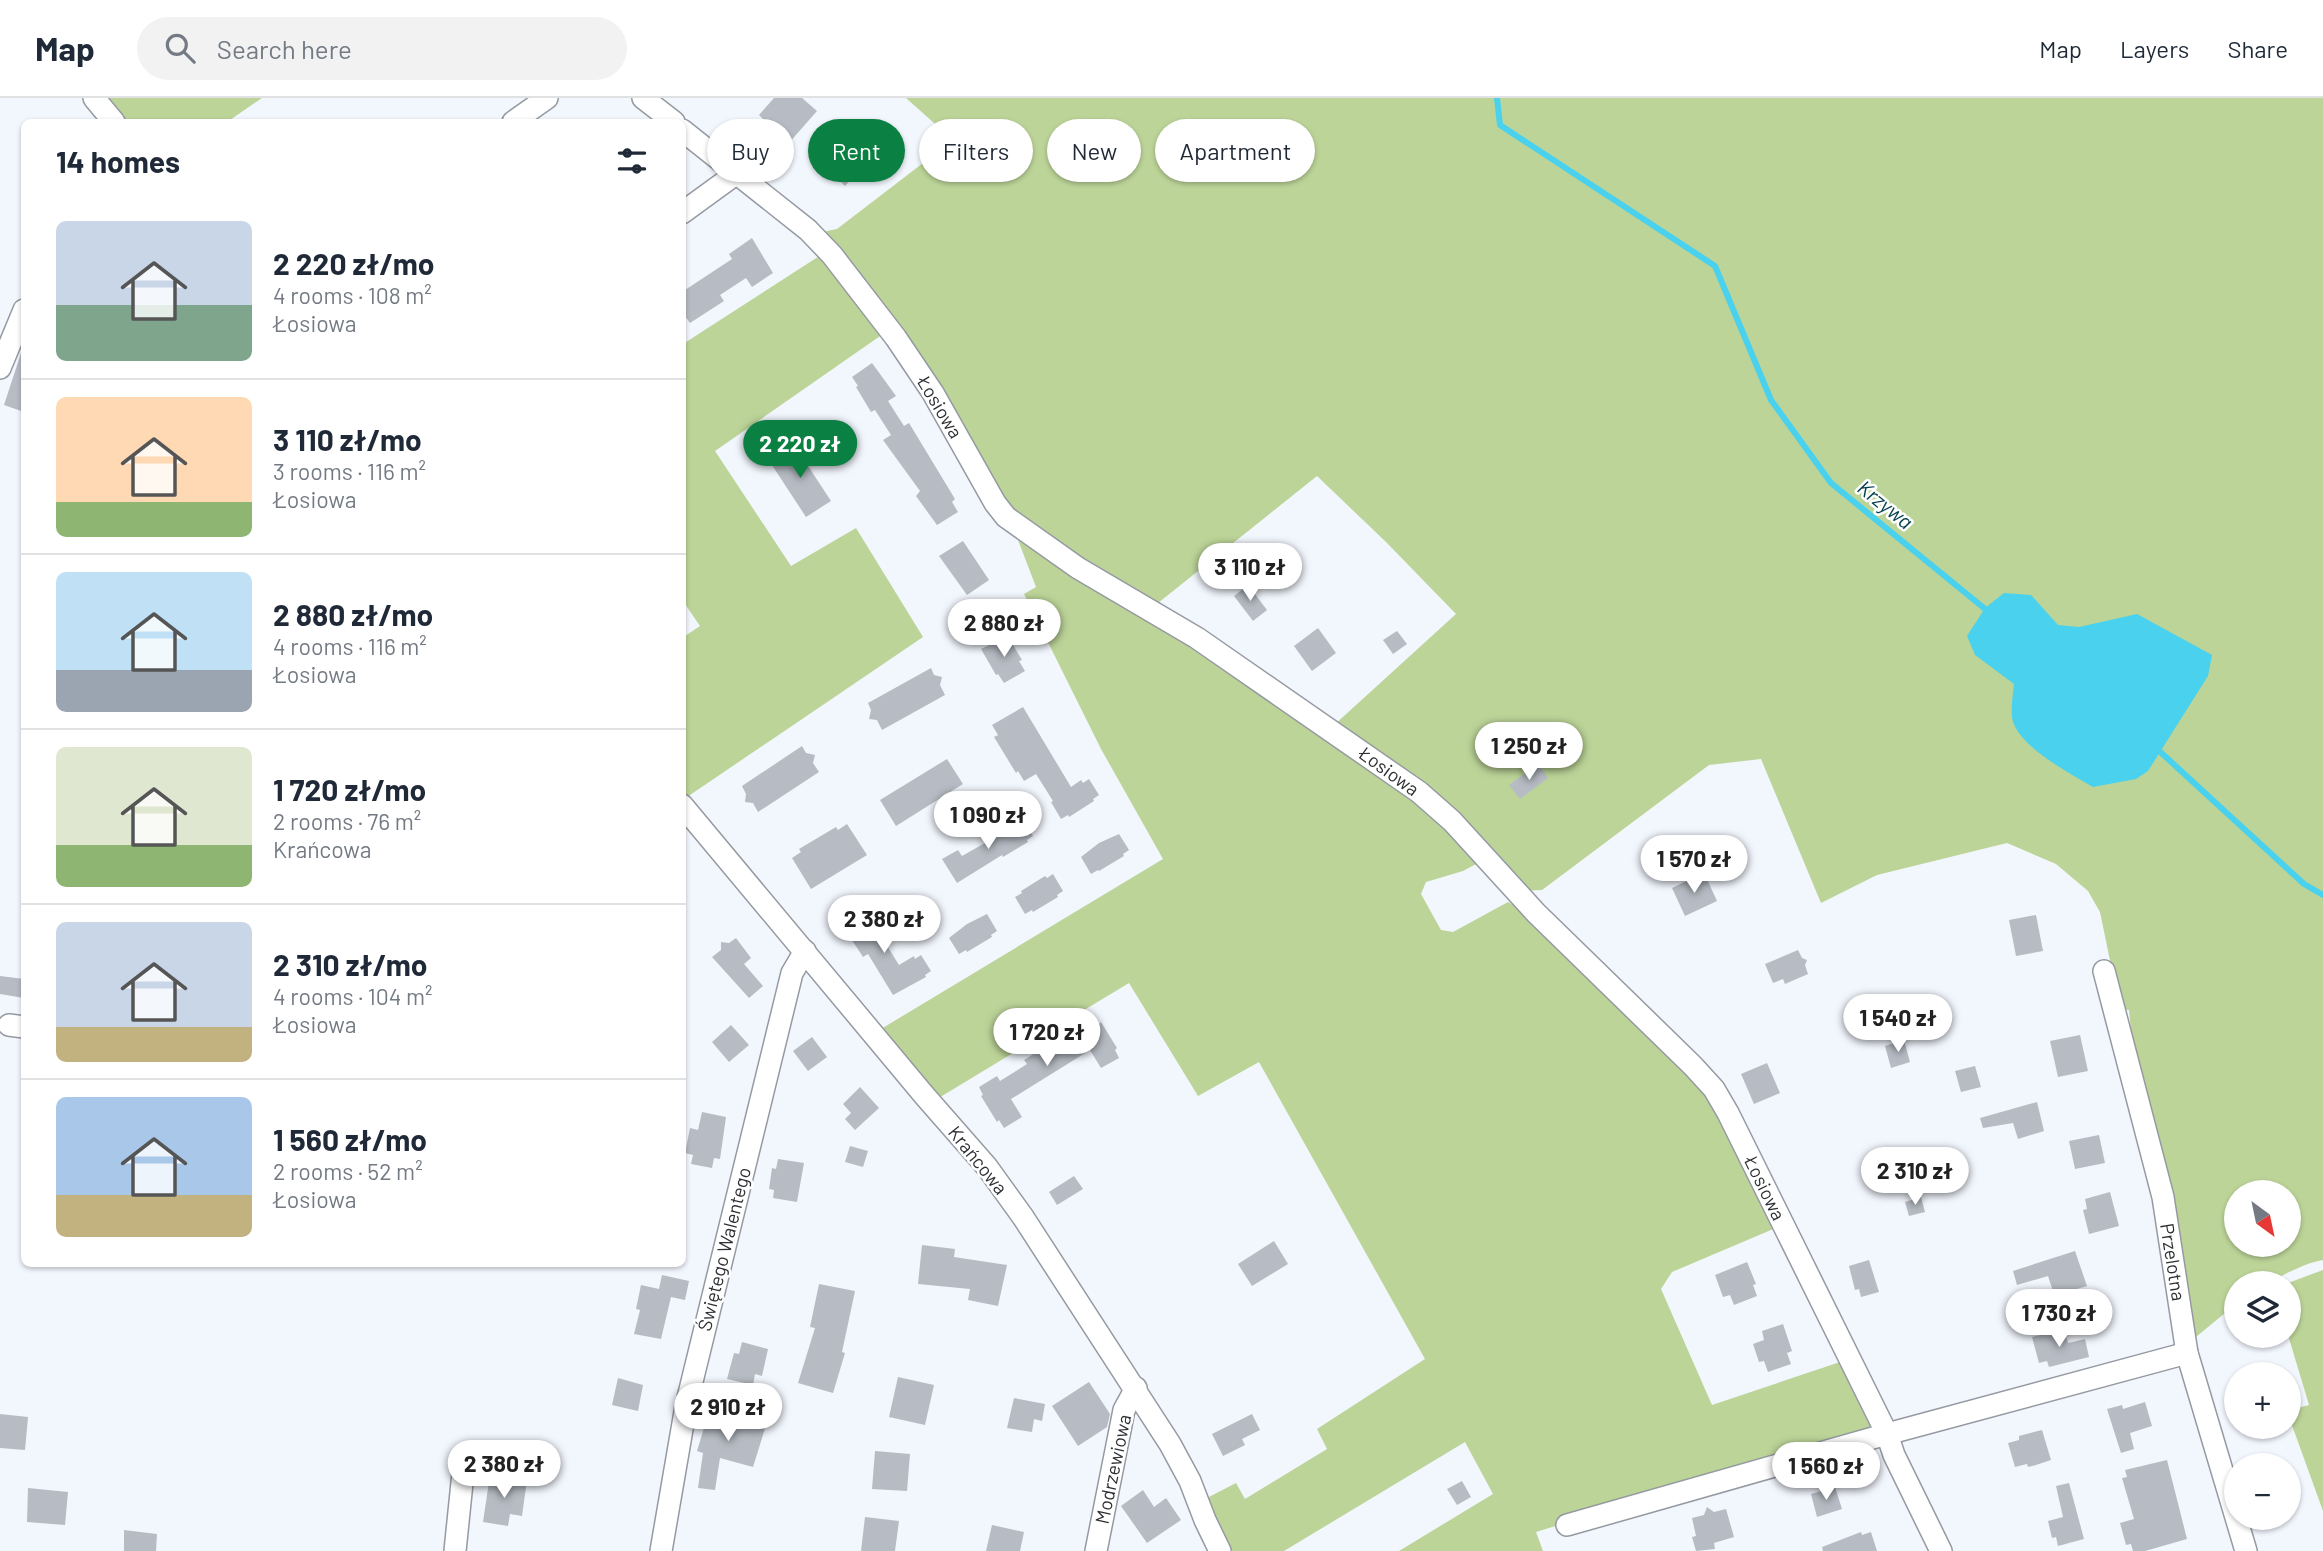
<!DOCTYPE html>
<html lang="en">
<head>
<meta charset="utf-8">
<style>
  :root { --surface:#fff; --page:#f2f2f3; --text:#1f2937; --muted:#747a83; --line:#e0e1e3; --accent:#0b8043 }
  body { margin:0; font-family:Barlow,sans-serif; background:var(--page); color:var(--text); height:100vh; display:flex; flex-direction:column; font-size:26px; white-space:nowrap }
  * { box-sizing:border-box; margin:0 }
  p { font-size:23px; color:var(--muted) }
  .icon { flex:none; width:38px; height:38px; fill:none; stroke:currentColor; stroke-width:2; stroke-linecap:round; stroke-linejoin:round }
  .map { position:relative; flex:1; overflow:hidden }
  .sheet { position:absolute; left:21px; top:21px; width:665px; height:1148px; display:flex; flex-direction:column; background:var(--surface); border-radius:10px; box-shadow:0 2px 5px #0004 }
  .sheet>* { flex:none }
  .top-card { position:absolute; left:707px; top:21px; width:665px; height:63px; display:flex; gap:14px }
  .needle { width:46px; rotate:147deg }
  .buttons { position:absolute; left:2224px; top:1082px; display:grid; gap:14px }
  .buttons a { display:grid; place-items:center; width:77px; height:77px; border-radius:50%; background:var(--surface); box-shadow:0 2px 5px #0004; font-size:35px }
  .price { position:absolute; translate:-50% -60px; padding:0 16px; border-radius:24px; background:#fff; color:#222; font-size:23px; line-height:46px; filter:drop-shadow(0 2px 4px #0008) }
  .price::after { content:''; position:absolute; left:50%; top:42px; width:21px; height:16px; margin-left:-10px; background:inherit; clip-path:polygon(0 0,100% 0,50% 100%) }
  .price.current { background:var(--accent); color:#fff }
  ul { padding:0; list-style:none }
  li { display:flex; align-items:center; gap:21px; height:175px; padding:0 35px }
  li+li { border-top:2px solid var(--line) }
  li span { display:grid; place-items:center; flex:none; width:196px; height:140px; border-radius:10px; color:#555 }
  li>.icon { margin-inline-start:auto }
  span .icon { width:84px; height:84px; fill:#fffc; stroke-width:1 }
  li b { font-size:30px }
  h2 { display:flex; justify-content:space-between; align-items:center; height:84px; padding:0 35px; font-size:30px }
  .pill { padding:0 24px; border-radius:32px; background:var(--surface); box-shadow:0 2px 5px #0004; font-size:24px; line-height:63px }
  .pill.current { background:var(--accent); color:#fff }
  header { display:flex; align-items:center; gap:42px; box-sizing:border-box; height:98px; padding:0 35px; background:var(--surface); border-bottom:2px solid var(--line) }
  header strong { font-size:33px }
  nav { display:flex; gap:38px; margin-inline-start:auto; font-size:24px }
  .search { width:490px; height:63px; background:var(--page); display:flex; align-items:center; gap:18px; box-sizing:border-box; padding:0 24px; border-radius:38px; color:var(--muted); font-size:26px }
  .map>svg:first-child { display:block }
</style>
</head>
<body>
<header>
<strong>Map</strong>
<div class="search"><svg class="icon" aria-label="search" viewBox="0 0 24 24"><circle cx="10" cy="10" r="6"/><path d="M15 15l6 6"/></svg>Search here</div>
<nav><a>Map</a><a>Layers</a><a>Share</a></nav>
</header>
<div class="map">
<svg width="2323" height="1453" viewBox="0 0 2323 1453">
  <rect width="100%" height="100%" fill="#f2f6fd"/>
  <g fill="#bcd498" fill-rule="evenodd">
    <path d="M107,0H262L227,24H127Z"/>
    <path d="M906,0H2323V1162C2302,1166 2289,1175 2270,1183C2261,1187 2247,1185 2236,1185V1206L2191,1243L2135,976L2129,912L2120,911L2100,814L2088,793L2056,766L2007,745L1877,777L1821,805L1761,661L1709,667L1542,792L1520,793L1333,628L1456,516L1386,444L1317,378L1153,509L1015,417L822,134L837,131L953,42ZM2236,1094H2289V1146H2236Z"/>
    <path d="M824,155L883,236L715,353L791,468L856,430L923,539L687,699L682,693V540L700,528L683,503V246Z"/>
    <path d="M1025,439L1194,545L1415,697L1482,763L1463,773L1426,784L1421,796L1441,832L1453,834L1508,804L1531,816L1707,994L1778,1129L1672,1174L1661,1191L1712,1307L1846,1262L1874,1330L1536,1434L1543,1453H1399L1493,1396L1465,1344L1284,1453H1231L1222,1440L1207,1400L1236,1385L1245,1401L1327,1351L1317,1331L1425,1261L1259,964L1198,998L1129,885L937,1001L881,931L1163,761L1101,651L1024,496L1036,489L1018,442Z"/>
    <path d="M2323,1172V1413L2289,1319V1312L2309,1307L2288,1237V1185Z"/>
  </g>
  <path fill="#49d1ee" d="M2004,495L2031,497L2058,527L2079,529L2137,516L2212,557L2208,578L2148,673L2136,681L2093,689C2071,676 2015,647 2012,619C2011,608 2013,596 2014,586L1975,557L1967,538L1985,510Z"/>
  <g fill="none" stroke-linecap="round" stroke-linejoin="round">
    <g stroke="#49d1ee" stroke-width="6">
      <path d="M1497,0L1500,27L1715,168L1771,302L1831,385L1990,515"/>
      <path d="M2156,650L2304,786L2323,797"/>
    </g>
  </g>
  <g fill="#b7bcc4">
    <path d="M774,0H802L817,13L788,46L778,38L775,41L758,27L763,21L759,17Z"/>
    <path d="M833,41L851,58L847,62L859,73L845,88L834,77L831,80L812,63L818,57V49H826Z"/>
    <path d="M752,140L773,175L752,189L746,180L720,197L724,203L690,225L682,214V194L732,161L729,156Z"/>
    <path d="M21,255H24V314L4,307Z"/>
    <path d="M872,265L896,298L888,303L904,328L909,325L955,401L952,404L958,414L937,427L916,398L920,393L883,342L891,337L875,312L871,314L856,289L858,288L852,279Z"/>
    <path d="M793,345L831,403L806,419L768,361Z"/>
    <path d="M963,443L989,482L967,497L939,458Z"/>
    <path d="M1248,487L1267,512L1253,523L1234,498Z"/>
    <path d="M1318,530L1336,555L1312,573L1294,548Z"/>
    <path d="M1397,533L1407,546L1393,556L1383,542Z"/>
    <path d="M1007,537L1022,562L1019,563L1025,573L1004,585L998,576L996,577L981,551L989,547L990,540L998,542Z"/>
    <path d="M931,570L934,577L942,579L940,587L945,597L882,632L877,622L869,621L871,612L868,605Z"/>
    <path d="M1023,609L1071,689L1081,682L1083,685L1089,681L1099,697L1093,701L1094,703L1069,719L1068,717L1061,721L1051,704L1053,703L1036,676L1024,683L1018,673L1016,675L994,639L998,637L992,627Z"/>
    <path d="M802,648L806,655L815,657L813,665L819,674L758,714L753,705L745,704L746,696L742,688Z"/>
    <path d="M947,661L963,686L896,728L880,702Z"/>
    <path d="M1538,666L1548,680L1520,701L1509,687Z"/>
    <path d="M1023,721L1033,738L1027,742L1028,744L1003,759L1002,757L957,785L942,761L958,752L962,758L992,741L991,738L1015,723L1017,725Z"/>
    <path d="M847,726L867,757L811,791L792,760L801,754L799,751L836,729L838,732Z"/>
    <path d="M1119,736L1129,752L1123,756L1124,758L1099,773L1098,772L1091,776L1081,759L1099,745Z"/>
    <path d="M1053,776L1063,793L1057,797L1058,799L1033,814L1032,812L1025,816L1015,799L1022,795L1021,793L1045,778L1047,780Z"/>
    <path d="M1695,779L1698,783L1706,779L1717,803L1685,818L1672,790Z"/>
    <path d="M862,811L867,820L869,819L899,867L914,858L915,861L921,857L931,873L925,877L926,879L893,897L868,856L863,859L846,833L848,832L843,823Z"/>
    <path d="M987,816L997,833L991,837L992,839L967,854L966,852L959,856L949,840L967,826Z"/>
    <path d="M2036,817L2043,853L2016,858L2009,822Z"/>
    <path d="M736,840L751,860L744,866L763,888L749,900L712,859L721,852V844L729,845Z"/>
    <path d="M1798,852L1802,860L1807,862L1805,867L1808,876L1785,886L1783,881L1773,885L1765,866Z"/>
    <path d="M0,878L24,881V900L0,896Z"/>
    <path d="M1094,918L1099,926L1101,924L1117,950L1115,952L1119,960L1101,970L1090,952L1011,1001L1022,1019L1004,1030L999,1022L997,1024L981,998L983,997L979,989L997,978L1000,983L1027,966L1024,962L1049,946L1052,950L1078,933L1076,929Z"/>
    <path d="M731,927L749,947L729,964L712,944Z"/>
    <path d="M2080,937L2088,973L2058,979L2050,943Z"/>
    <path d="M812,939L827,959L808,973L793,953Z"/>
    <path d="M1904,942L1910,964L1891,970L1885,948Z"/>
    <path d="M1767,965L1780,995L1754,1006L1741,976Z"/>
    <path d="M1975,968L1981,989L1961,994L1955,973Z"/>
    <path d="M860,989L879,1010L855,1032L845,1021L851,1015L843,1006Z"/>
    <path d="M2037,1004L2044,1033L2018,1041L2013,1025L1983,1030L1980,1020Z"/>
    <path d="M702,1014L726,1019L720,1061L714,1060L712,1070L691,1066L693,1057L685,1055L690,1030L698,1032Z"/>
    <path d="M2099,1037L2105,1065L2075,1071L2069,1043Z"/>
    <path d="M850,1048L868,1053L863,1069L845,1064Z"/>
    <path d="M778,1061L804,1065L797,1104L773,1100L774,1092L769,1091L772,1070L776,1071Z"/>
    <path d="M1074,1078L1083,1091L1057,1107L1049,1094Z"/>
    <path d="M2110,1094L2119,1128L2089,1136L2083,1112L2087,1111L2085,1101Z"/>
    <path d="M1921,1099L1925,1114L1909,1118L1905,1104Z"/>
    <path d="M1274,1143L1288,1166L1252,1188L1238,1166Z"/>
    <path d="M922,1147L955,1151L954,1159L1007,1167L998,1208L968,1202L970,1191L918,1186Z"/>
    <path d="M2075,1153L2087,1188L2063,1195L2062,1193L2054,1196L2048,1178L2017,1187L2013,1173Z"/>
    <path d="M1869,1162L1879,1194L1861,1199L1859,1191L1855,1192L1849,1168Z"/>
    <path d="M1747,1164L1756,1186L1753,1187L1757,1198L1734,1207L1730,1197L1723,1199L1715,1177Z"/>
    <path d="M662,1177L689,1183L685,1202L671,1199L661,1241L634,1236L640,1212L636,1211L641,1187L659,1191Z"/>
    <path d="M819,1186L855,1193L842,1254L845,1255L833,1295L798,1285L815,1230L810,1229Z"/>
    <path d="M1783,1226L1792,1253L1787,1255L1791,1266L1768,1274L1764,1263L1759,1264L1753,1246L1764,1242L1762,1233Z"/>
    <path d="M2064,1231L2068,1245L2085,1241L2089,1259L2049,1269L2047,1263L2039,1265L2032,1239Z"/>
    <path d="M742,1244L768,1251L762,1278L755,1276L753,1287L727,1281L734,1255L739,1256Z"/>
    <path d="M898,1279L934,1287L925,1327L889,1319Z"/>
    <path d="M618,1280L643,1287L638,1313L612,1307Z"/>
    <path d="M1089,1284L1110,1316L1107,1329L1078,1348L1052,1308Z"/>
    <path d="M1014,1300L1045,1306L1042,1323L1034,1321L1032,1334L1007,1330Z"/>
    <path d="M2145,1304L2152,1328L2130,1335L2134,1351L2121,1355L2107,1311L2122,1307L2123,1311Z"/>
    <path d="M711,1307L767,1324L753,1369L720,1360L715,1392L698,1390L703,1355L697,1353Z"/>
    <path d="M0,1316L28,1319L25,1352L0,1350Z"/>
    <path d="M1252,1316L1260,1332L1242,1341L1245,1347L1223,1358L1212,1336Z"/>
    <path d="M2042,1332L2051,1362L2036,1367L2028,1369L2027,1366L2015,1369L2008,1345L2019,1342V1338Z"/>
    <path d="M875,1353L910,1356L907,1393L872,1391Z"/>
    <path d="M2167,1362L2187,1441L2145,1453H2133L2131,1446L2126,1447L2120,1425L2134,1421L2122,1380L2127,1379L2125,1372Z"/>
    <path d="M490,1377L527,1382L522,1418L510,1416L508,1428L483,1424Z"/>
    <path d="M1462,1383L1471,1399L1457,1407L1447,1391Z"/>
    <path d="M2069,1385L2084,1441L2058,1448L2056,1439L2052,1440L2048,1423L2063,1419L2056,1388Z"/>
    <path d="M1835,1389L1842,1411L1817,1419L1811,1396Z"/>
    <path d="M28,1390L68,1394L65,1427L27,1424Z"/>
    <path d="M1143,1392L1154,1409L1166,1400L1181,1422L1147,1445L1121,1408Z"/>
    <path d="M1707,1409L1714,1414L1726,1411L1734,1439L1714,1445L1715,1451L1696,1453L1692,1439L1696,1438L1692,1420L1704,1417Z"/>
    <path d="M865,1419L899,1423L895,1453H861Z"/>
    <path d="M992,1427L1024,1434L1020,1453H986Z"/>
    <path d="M124,1432L157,1436L156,1453H124Z"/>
    <path d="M1861,1434L1862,1437L1871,1434L1877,1453H1823L1822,1449Z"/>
  </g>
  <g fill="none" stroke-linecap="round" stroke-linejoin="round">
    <defs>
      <g id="street">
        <path d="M94,0L114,24"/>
        <path d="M643,0L674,24"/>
        <path d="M513,24L547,0"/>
        <path d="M682,32L808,132L832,157L896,240L933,295L995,405L1006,419L1078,470L1197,540L1419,694L1452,723L1536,815L1693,968L1714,991L1728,1015L1887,1336L1894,1357L1941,1453"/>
        <path d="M682,115L737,75"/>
        <path d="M0,270L24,212"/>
        <path d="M682,707L924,997L987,1069L1023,1119L1170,1346L1190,1383L1205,1422L1220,1453"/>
        <path d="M2104,873L2163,1099L2187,1255L2246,1453"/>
        <path d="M9,927L24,929"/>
        <path d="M1567,1427L1887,1336L2187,1255"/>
        <path d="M455,1453L463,1375"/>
        <path d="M661,1453L686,1308L792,875L805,853"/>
        <path d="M1096,1453L1124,1312L1136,1290"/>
      </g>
    </defs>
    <use href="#street" stroke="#959aa2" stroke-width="24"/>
    <use href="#street" stroke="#fff" stroke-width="21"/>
  </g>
  <g text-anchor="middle" stroke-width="5" stroke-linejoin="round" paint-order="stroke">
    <g font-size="19" fill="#2d2f32" stroke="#fff">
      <text transform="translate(940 309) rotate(59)" y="7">Łosiowa</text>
      <text transform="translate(1389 673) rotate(36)" y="7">Łosiowa</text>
      <text transform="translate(978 1062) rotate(51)" y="7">Krańcowa</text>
      <text transform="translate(1765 1090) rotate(64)" y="7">Łosiowa</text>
      <text transform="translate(724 1151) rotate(-76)" y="7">Świętego Walentego</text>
      <text transform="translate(2173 1164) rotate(81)" y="7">Przelotna</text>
      <text transform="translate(1113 1371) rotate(-78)" y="7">Modrzewiowa</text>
    </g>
    <g font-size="21" font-style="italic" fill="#003e4a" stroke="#fff">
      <text transform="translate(1885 407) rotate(39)" y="7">Krzywa</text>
    </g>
  </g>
</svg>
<div class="buttons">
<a><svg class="needle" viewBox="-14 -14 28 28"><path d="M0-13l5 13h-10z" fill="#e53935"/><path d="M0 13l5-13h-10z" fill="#747a83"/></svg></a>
<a><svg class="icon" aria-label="layers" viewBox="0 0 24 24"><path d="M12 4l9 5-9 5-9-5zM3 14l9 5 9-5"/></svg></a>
<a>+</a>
<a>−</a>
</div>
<b class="price current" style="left:800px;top:382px">2 220 zł</b>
<b class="price" style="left:1250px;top:505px">3 110 zł</b>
<b class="price" style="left:1004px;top:561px">2 880 zł</b>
<b class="price" style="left:1529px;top:684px">1 250 zł</b>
<b class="price" style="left:988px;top:753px">1 090 zł</b>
<b class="price" style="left:1694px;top:797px">1 570 zł</b>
<b class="price" style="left:884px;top:857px">2 380 zł</b>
<b class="price" style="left:1898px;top:956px">1 540 zł</b>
<b class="price" style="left:1047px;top:970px">1 720 zł</b>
<b class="price" style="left:1915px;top:1109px">2 310 zł</b>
<b class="price" style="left:2059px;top:1251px">1 730 zł</b>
<b class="price" style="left:728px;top:1345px">2 910 zł</b>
<b class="price" style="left:504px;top:1402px">2 380 zł</b>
<b class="price" style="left:1826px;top:1404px">1 560 zł</b>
<div class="top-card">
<a class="pill">Buy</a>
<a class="pill current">Rent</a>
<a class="pill">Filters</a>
<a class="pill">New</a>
<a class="pill">Apartment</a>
</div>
<section class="sheet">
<h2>14 homes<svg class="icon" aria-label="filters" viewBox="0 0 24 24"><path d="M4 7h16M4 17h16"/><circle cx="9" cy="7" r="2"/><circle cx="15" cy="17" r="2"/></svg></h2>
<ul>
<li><span style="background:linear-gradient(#c9d6e8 60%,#7fa58c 0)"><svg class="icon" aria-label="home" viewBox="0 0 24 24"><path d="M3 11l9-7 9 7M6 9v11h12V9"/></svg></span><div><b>2 220 zł/mo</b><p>4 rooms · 108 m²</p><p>Łosiowa</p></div></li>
<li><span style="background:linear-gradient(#ffd9b3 75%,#8fb573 0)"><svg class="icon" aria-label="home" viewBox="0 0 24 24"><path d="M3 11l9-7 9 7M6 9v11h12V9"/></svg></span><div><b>3 110 zł/mo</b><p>3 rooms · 116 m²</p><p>Łosiowa</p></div></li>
<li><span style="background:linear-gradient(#bfe0f5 70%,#9aa5b1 0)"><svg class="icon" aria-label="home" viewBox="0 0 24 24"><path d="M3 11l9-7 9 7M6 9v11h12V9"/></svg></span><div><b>2 880 zł/mo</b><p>4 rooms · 116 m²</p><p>Łosiowa</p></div></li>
<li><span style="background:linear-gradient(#dfe7d0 70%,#8fb573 0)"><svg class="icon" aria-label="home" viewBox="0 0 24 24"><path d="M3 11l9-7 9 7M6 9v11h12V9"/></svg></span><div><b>1 720 zł/mo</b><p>2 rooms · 76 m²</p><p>Krańcowa</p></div></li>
<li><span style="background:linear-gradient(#c9d6e8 75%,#c2b280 0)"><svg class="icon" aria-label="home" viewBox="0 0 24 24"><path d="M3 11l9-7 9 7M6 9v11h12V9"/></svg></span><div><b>2 310 zł/mo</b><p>4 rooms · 104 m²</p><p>Łosiowa</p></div></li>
<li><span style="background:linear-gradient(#a9c7e8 70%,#c2b280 0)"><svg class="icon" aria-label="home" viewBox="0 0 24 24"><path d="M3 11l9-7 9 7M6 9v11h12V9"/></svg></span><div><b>1 560 zł/mo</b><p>2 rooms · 52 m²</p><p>Łosiowa</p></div></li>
</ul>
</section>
</div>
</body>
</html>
